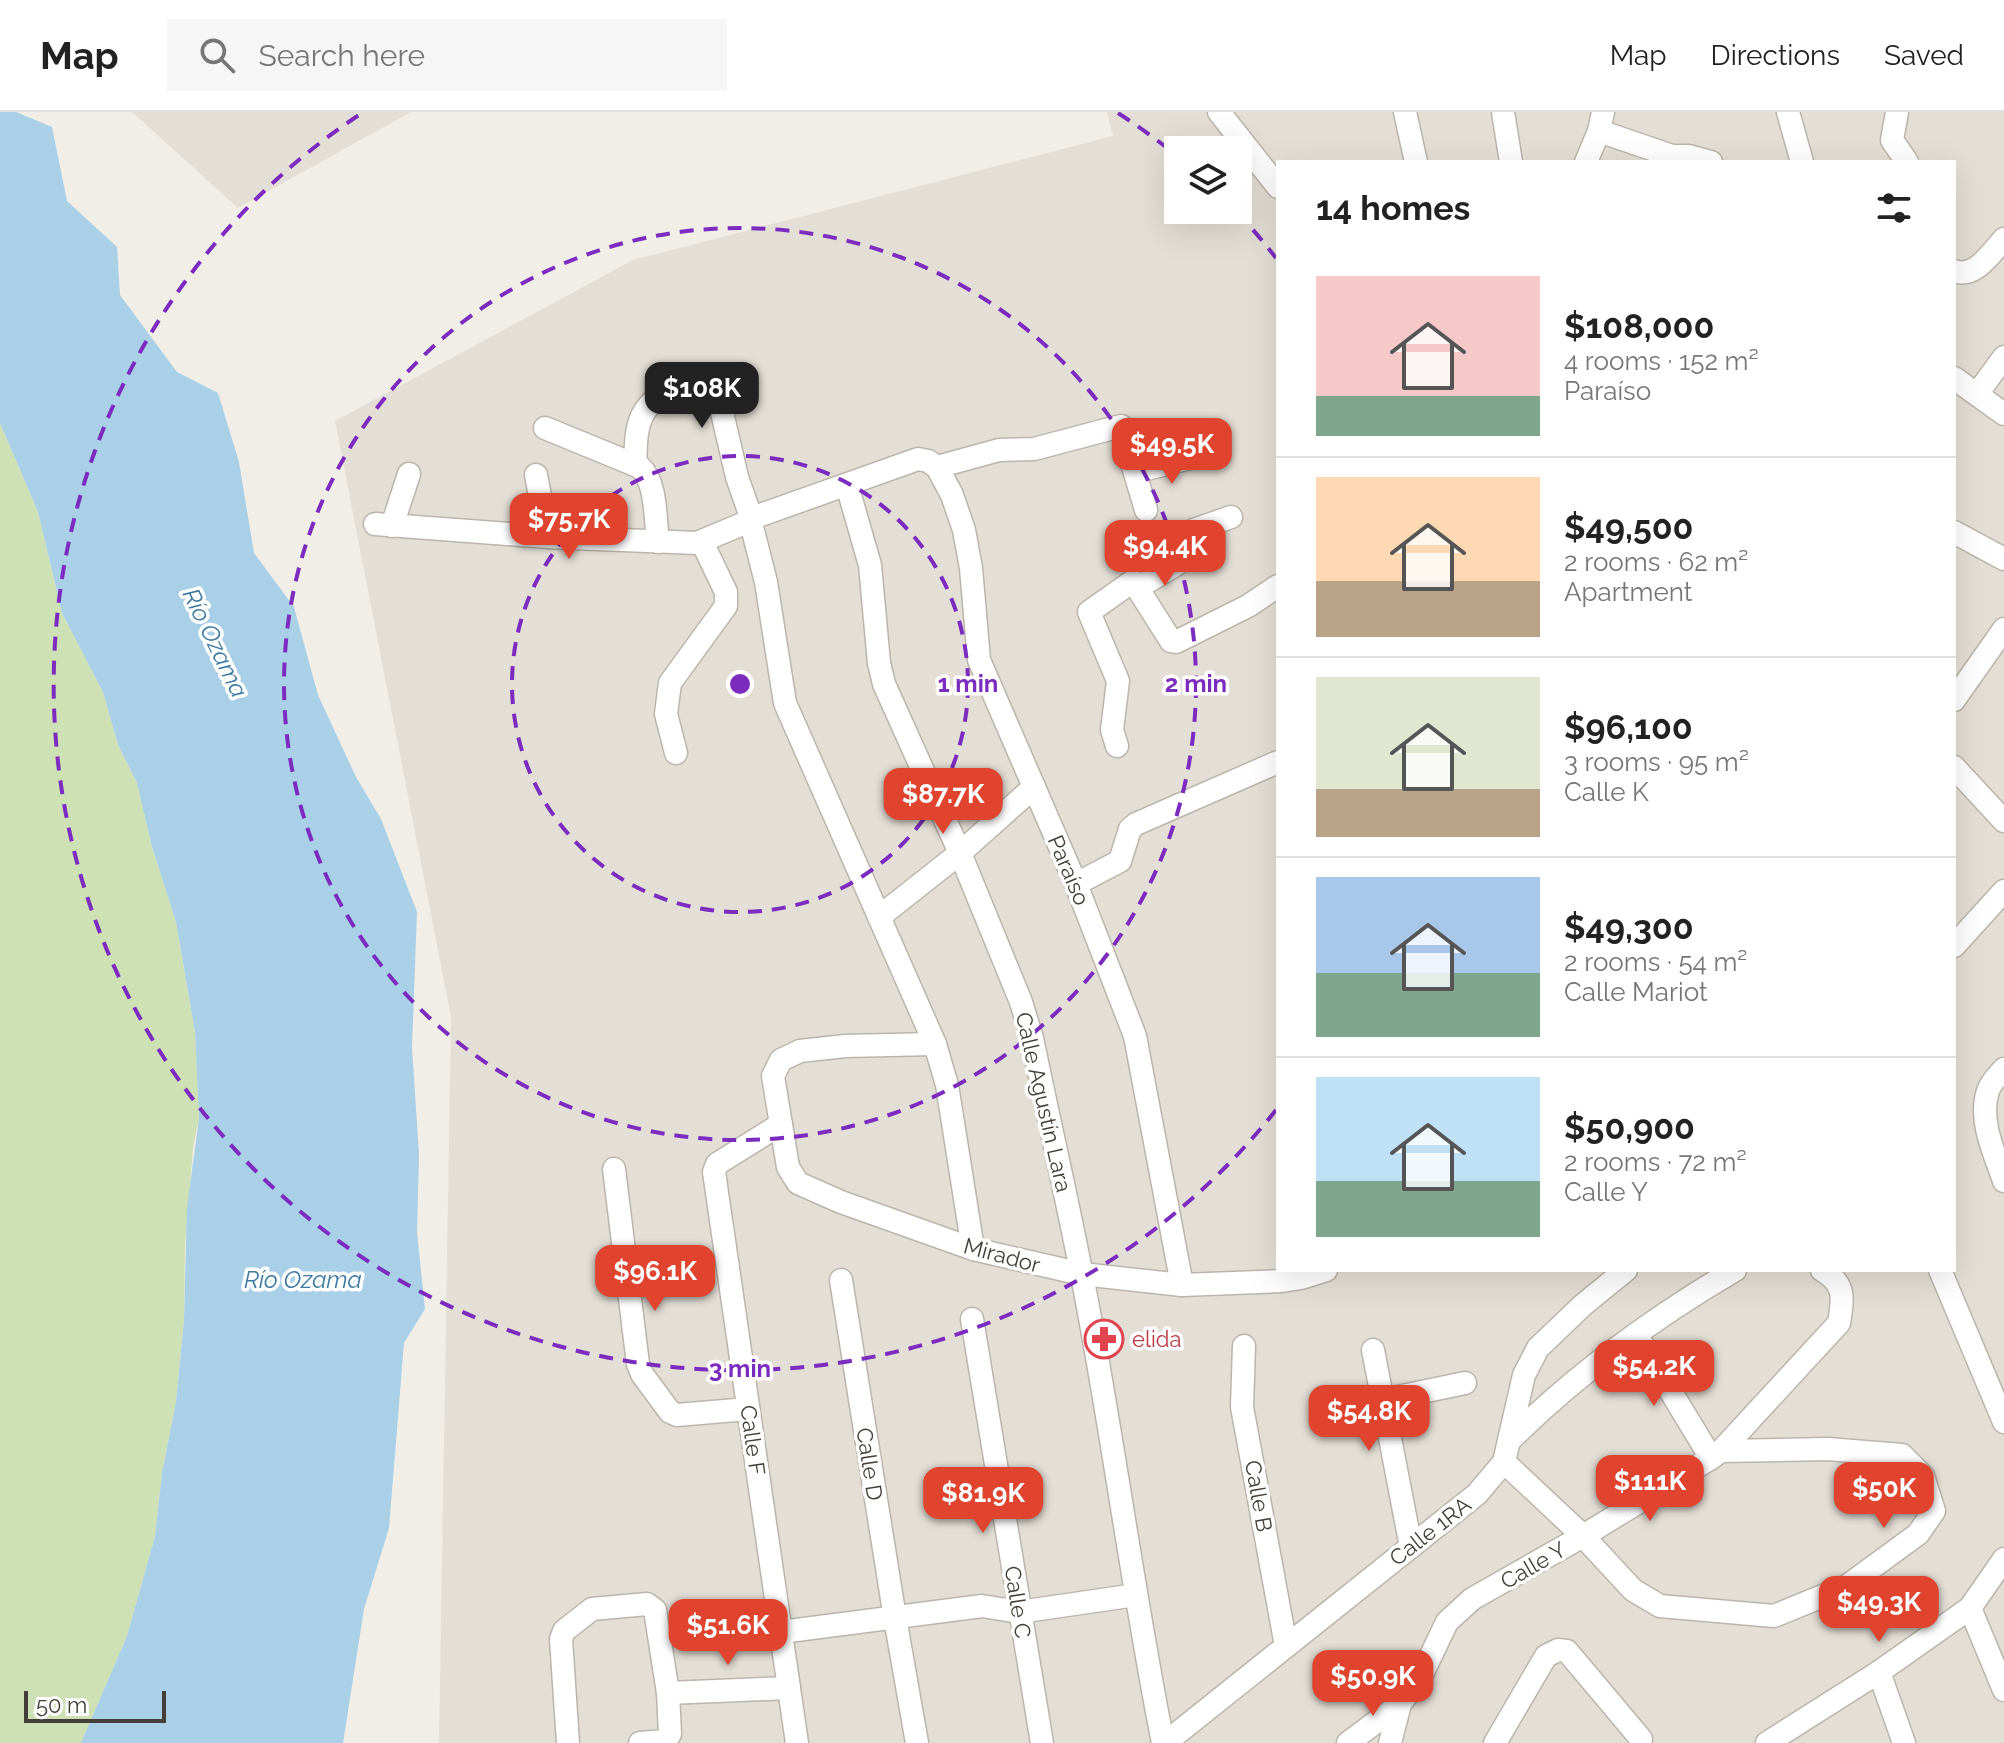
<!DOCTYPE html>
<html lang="en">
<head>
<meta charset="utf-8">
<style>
  :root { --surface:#fff; --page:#f6f6f6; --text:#222; --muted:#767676; --line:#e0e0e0; --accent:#e0442f }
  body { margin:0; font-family:Raleway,sans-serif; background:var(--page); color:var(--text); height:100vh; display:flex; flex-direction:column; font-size:30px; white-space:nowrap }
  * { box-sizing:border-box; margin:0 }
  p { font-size:26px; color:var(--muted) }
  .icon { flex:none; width:44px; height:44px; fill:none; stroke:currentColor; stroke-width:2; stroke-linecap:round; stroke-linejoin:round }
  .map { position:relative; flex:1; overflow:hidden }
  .sheet { position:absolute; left:1276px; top:48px; width:680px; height:1112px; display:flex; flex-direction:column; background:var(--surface); border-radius:0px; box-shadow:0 8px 32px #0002 }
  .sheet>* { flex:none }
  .controls { position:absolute; left:1164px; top:24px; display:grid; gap:16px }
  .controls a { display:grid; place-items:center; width:88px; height:88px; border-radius:0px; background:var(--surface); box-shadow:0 8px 32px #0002; font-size:40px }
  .scale { position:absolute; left:24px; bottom:20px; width:142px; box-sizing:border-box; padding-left:8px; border:4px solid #433e37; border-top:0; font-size:22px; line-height:28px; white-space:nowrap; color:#433e37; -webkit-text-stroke:6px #fff; paint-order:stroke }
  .price { position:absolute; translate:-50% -68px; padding:0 18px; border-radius:16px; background:var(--accent); color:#fff; font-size:26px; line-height:52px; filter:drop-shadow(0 2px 4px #0008) }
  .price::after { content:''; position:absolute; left:50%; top:48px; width:24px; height:18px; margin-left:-12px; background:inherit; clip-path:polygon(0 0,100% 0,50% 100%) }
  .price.on { background:#222; color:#fff }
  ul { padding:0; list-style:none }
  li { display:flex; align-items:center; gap:24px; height:200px; padding:0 40px }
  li+li { border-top:2px solid var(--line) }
  li span { display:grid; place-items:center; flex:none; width:224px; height:160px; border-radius:0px; color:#555 }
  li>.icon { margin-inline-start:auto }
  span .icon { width:96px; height:96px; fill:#fffc; stroke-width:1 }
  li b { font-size:34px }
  h2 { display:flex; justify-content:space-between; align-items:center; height:96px; padding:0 40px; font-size:34px }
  header { display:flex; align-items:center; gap:48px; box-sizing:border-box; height:112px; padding:0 40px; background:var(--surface); border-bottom:2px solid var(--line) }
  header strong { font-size:38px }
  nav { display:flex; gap:44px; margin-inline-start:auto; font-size:28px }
  .search { width:560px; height:72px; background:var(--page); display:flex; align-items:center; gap:20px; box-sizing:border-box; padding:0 28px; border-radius:0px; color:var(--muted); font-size:30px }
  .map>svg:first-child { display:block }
</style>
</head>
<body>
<header>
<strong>Map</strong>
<div class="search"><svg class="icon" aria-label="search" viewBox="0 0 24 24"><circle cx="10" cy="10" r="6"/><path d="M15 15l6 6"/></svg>Search here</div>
<nav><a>Map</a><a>Directions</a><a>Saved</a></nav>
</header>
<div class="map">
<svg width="2004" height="1631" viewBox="0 0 2004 1631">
  <rect width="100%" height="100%" fill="#f1eee7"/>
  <g fill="#e4dfd6" fill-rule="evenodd">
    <path d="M132,0H411L238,96Z"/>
    <path d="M1107,0H2004V1631H439L451,905L335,309L633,148L1113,24ZM1178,38H1238V98H1178ZM1278,50H1954V1158H1278Z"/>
  </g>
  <path fill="#cee1b4" d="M0,311L38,400L62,501L103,580L118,633L137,671L152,735L176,810L195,920L199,1006L193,1036L185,1134L184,1208L176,1290L162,1361L155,1424L127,1524L81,1631H0Z"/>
  <path fill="#aad0e7" d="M0,0H16L52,15L67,89L117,135L120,183L177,260L218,281L239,350L254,441L294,495L318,583L356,665L381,707L417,800L412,936L419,1042L417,1120L425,1197L404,1231L389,1416L364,1497L343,1631H81L127,1524L155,1424L162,1361L176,1290L184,1208L187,1096L199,1006L195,920L176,810L152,735L137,671L118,633L103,580L62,501L38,400L0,311Z"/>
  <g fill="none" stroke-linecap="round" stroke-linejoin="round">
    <defs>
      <g id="minor">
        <path d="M1219,0L1278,75"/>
        <path d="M1405,0L1416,50"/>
        <path d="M1503,0L1511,50"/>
        <path d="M1788,0L1802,50"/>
        <path d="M1897,0L1892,28L1907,50"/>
        <path d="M1599,19L1672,44H1689L1711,50"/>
        <path d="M1586,50L1599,19L1603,0"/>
        <path d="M1954,159C1975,167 1991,141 2004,127"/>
        <path d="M1954,266L2004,302"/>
        <path d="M1977,282L2004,245"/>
        <path d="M545,316L640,355C657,370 655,408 658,430"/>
        <path d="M937,355L999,338L1034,337L1121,314L1146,398"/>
        <path d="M1135,360L1198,344"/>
        <path d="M536,363L548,425"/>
        <path d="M847,373L870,453L879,551L884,572L960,741L1021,890L1032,926C1051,1019 1073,1112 1090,1206C1116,1347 1135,1490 1163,1631"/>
        <path d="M375,412L548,425L697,431L752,408L737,365L721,296C704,260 658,273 642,304C635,319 636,337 635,353"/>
        <path d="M392,414L409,362"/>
        <path d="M1954,420L2004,447"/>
        <path d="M1137,476L1177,452L1194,418L1231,405"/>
        <path d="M1954,588L2004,517"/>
        <path d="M1117,634L1112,618L1118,569L1089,500L1133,469L1171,529L1176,530L1248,494L1278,474"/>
        <path d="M676,641L666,602L670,571L726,494V480L702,430"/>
        <path d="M1954,655L2004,709"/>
        <path d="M1076,772L1120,749L1130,717L1136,712L1278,650"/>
        <path d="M879,805L960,741L1034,675"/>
        <path d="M1954,834L2004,779"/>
        <path d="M935,932L845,934L800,939L781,948L773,964L788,1055L798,1071L841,1090L973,1137L1082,1162L1182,1173L1282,1169L1301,1166L1326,1158"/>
        <path d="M2004,957C1998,964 1991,970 1988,979C1978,1008 1995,1042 2004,1069"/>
        <path d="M781,1012L717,1052L714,1060L797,1631"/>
        <path d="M614,1057L638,1252L642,1262L670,1300L677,1303L748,1297"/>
        <path d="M973,1137L947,973L935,932L785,591L766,470L751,411L755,405L918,347L928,349L937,355L952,383L964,418L971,456L979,548L1076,772L1135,924L1182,1173"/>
        <path d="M1940,1158L2004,1310"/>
        <path d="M841,1168L895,1506L917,1631"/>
        <path d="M972,1207L1042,1631"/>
        <path d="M1636,1222L1711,1346"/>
        <path d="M1244,1234L1242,1295L1286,1534"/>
        <path d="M1373,1238L1411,1435"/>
        <path d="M1383,1288L1465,1271"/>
        <path d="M1511,1327C1578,1261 1653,1206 1735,1158"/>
        <path d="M1504,1350L1583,1424L1633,1478L1660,1494L1774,1504L1847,1474L1918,1422L1934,1399L1923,1364L1902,1343L1828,1337L1721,1339"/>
        <path d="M1970,1496L2004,1578"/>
        <path d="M781,1520L982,1494L1019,1500L1136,1483"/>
        <path d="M1879,1560L1904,1631"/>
        <path d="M668,1581L789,1576"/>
        <path d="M568,1631L561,1527L564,1519L592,1497L647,1492L655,1498L668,1581L670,1622L665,1629L640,1631"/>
        <path d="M1165,1631L1477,1382L1504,1350L1524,1263L1538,1236L1583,1193L1626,1158"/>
        <path d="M1348,1631L1400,1592L1422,1562L1447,1510L1472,1487L1583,1424L1711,1346L1721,1339L1839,1211C1843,1186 1846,1172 1822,1158"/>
        <path d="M1390,1631L1400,1592"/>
        <path d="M1495,1631L1546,1544L1558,1538L1567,1539L1641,1627"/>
        <path d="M1767,1631L1879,1560L1970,1496L2004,1447"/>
      </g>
    </defs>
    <use href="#minor" stroke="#bbb5ab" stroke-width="25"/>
    <use href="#minor" stroke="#fff" stroke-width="22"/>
  </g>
  <g fill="none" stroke="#7b2cbf" stroke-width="4" stroke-dasharray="14 10">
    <circle cx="740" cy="572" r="228"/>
    <circle cx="740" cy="572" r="456"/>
    <path d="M1276 998A685 685 0 1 1 362 1M1118 1A685 685 0 0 1 1176 43M1237 100A685 685 0 0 1 1276 146"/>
  </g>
  <defs>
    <symbol id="pharmacy-ring" viewBox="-11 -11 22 22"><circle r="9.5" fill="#fff" stroke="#e0444e" stroke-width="1.5"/><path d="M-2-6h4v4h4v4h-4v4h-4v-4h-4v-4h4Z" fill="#e0444e"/></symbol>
  </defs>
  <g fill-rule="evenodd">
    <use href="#pharmacy-ring" x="1082" y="1205" width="44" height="44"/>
  </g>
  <g text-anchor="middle" stroke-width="7" stroke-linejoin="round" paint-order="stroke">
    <g font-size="22" fill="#433e37" stroke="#fff">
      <text transform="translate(1069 758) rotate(67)" y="8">Paraíso</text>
      <text transform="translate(1044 990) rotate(77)" y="8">Calle Agustín Lara</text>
      <text transform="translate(1002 1143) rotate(15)" y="8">Mirador</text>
      <text transform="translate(753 1328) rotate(82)" y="8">Calle F</text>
      <text transform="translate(870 1352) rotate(81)" y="8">Calle D</text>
      <text transform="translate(1259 1384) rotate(80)" y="8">Calle B</text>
      <text transform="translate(1430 1419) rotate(-38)" y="8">Calle 1RA</text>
      <text transform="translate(1533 1453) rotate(-30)" y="8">Calle Y</text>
      <text transform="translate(1018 1490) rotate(81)" y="8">Calle C</text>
    </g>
    <g font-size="22" fill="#be3a42" stroke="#fff" text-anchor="start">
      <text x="1132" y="1235">elida</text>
    </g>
    <g font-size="24" font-style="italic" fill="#3d7ba2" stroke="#fff">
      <text transform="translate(215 531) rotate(64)" y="8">Río Ozama</text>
      <text x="303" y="1176">Río Ozama</text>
    </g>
  </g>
  <circle cx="740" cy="572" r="12" fill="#7b2cbf" stroke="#fff" stroke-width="4"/>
  <g font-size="24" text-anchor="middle" font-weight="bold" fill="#7b2cbf" stroke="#fff" stroke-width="7" stroke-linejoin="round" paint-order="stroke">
    <text x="968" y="580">1 min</text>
    <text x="1196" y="580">2 min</text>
    <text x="740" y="1265">3 min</text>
  </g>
</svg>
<div class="controls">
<a><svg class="icon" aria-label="layers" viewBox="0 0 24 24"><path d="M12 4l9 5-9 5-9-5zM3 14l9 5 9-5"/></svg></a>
</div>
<div class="scale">50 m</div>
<b class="price on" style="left:702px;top:318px">$108K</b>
<b class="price" style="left:1172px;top:374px">$49.5K</b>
<b class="price" style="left:569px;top:449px">$75.7K</b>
<b class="price" style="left:1165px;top:476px">$94.4K</b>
<b class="price" style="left:943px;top:724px">$87.7K</b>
<b class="price" style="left:655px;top:1201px">$96.1K</b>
<b class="price" style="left:1654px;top:1296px">$54.2K</b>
<b class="price" style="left:1369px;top:1341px">$54.8K</b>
<b class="price" style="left:1650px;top:1411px">$111K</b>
<b class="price" style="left:1884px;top:1418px">$50K</b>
<b class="price" style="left:983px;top:1423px">$81.9K</b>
<b class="price" style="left:1879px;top:1532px">$49.3K</b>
<b class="price" style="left:728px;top:1555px">$51.6K</b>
<b class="price" style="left:1373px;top:1606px">$50.9K</b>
<section class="sheet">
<h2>14 homes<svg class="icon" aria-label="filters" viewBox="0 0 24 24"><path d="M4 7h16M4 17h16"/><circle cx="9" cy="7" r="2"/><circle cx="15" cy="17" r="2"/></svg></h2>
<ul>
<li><span style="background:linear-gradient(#f6c9c9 75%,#7fa58c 0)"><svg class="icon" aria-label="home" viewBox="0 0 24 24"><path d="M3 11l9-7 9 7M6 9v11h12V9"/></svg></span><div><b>$108,000</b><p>4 rooms · 152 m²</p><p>Paraíso</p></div></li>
<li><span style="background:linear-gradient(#ffd9b3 65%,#b9a48a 0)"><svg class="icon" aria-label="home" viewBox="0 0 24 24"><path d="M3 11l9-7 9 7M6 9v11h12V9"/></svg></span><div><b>$49,500</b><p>2 rooms · 62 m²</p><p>Apartment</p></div></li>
<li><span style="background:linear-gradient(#dfe7d0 70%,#b9a48a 0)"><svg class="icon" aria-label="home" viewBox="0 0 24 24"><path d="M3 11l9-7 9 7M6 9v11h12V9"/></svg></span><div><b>$96,100</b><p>3 rooms · 95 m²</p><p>Calle K</p></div></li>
<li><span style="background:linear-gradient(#a9c7e8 60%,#7fa58c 0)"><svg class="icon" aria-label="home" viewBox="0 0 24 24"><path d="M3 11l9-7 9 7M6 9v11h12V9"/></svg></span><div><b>$49,300</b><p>2 rooms · 54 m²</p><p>Calle Mariot</p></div></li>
<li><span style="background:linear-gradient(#bfe0f5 65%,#7fa58c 0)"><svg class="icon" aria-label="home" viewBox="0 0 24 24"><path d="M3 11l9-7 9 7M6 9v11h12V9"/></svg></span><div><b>$50,900</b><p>2 rooms · 72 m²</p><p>Calle Y</p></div></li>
</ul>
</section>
</div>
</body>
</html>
